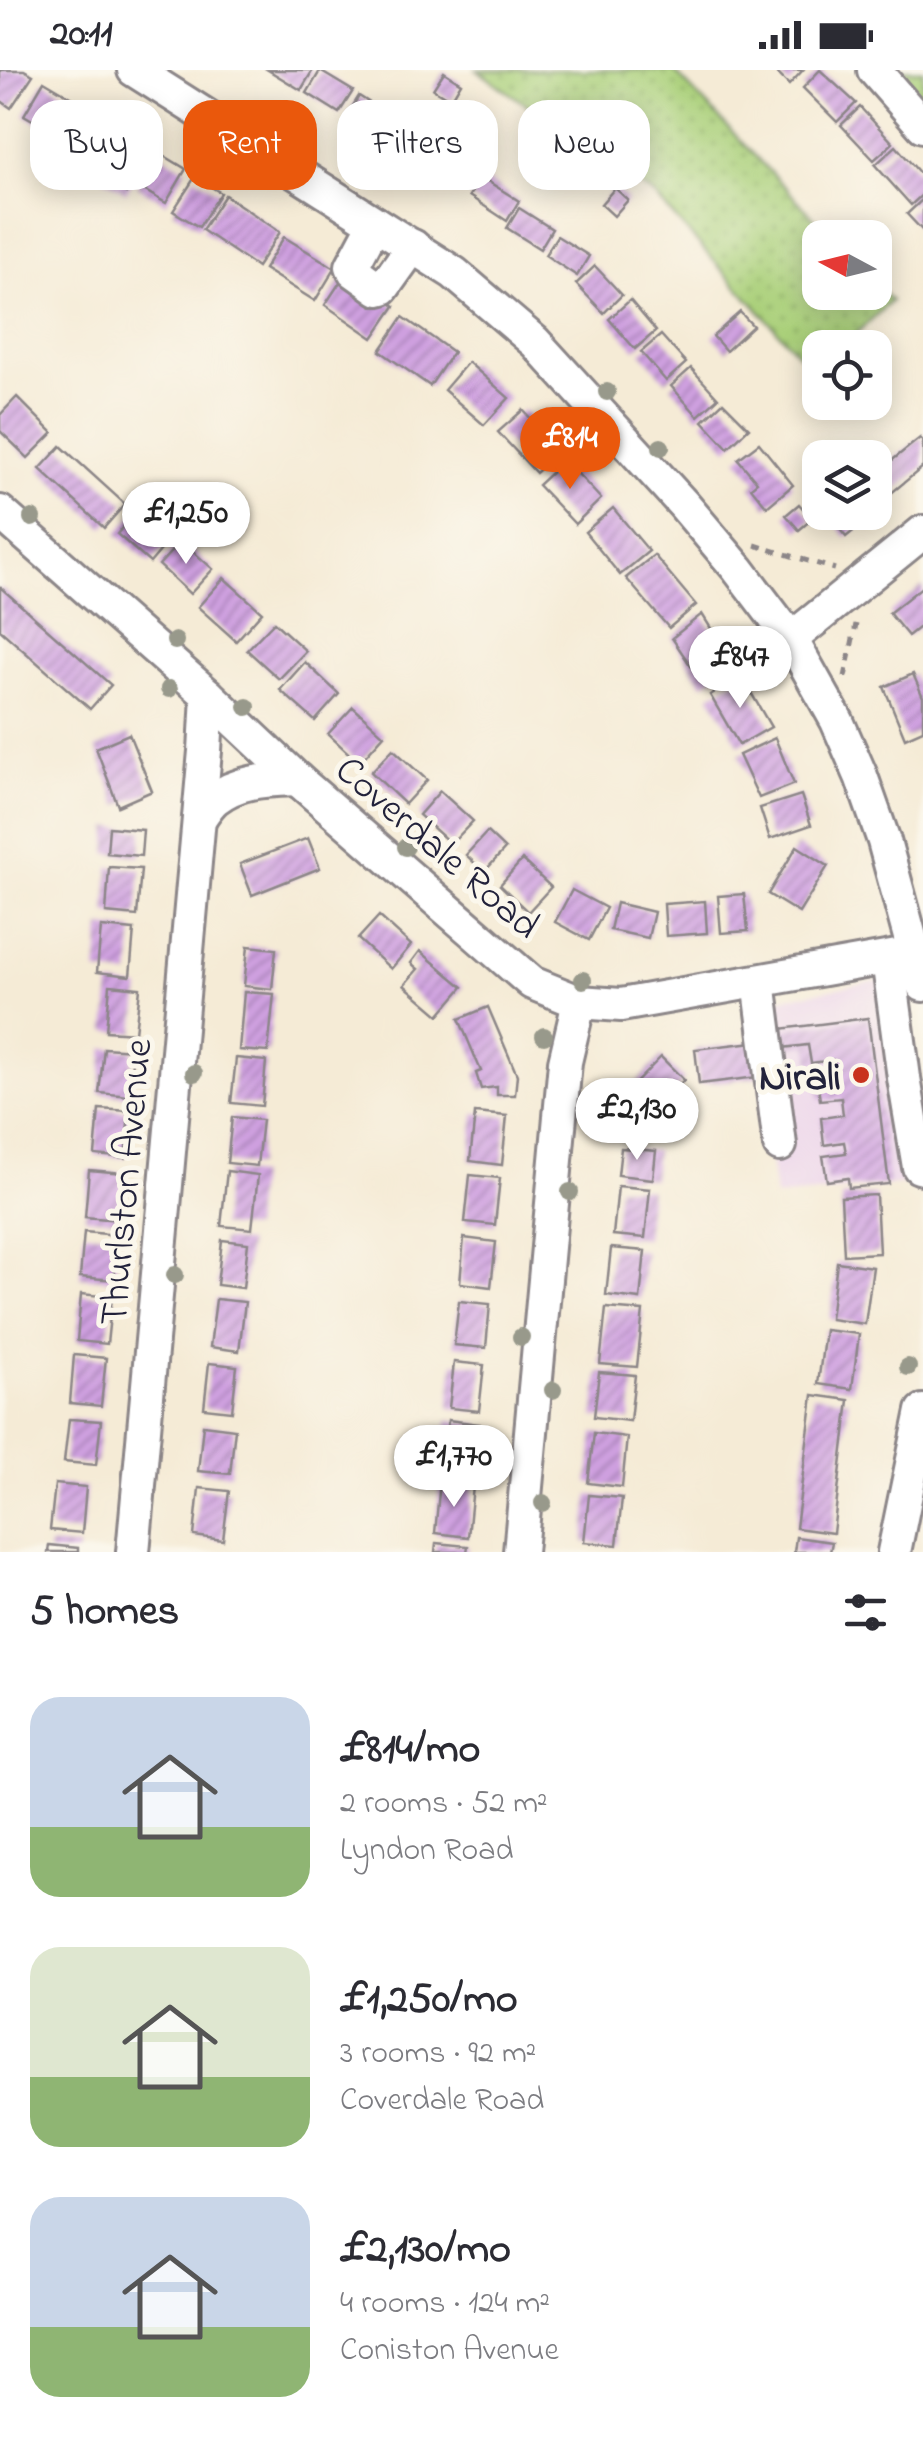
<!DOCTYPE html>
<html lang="en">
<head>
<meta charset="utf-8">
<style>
  :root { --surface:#fff; --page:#f2f2f3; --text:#2b2b33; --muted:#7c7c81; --accent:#ea580c }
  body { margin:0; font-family:"Indie Flower",sans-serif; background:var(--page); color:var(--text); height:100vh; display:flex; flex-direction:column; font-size:38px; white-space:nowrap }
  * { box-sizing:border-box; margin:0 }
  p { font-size:32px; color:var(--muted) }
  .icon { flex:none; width:55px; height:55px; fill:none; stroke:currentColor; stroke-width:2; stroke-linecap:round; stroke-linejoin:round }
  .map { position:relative; height:1482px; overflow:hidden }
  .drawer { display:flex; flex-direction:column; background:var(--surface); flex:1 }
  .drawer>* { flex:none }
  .top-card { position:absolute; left:30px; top:30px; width:865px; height:90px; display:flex; gap:20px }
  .needle { width:65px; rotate:277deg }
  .fabs { position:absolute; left:802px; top:150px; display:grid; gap:20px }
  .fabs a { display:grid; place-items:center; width:90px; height:90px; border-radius:20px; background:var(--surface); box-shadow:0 5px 25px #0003; font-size:50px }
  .price { position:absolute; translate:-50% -85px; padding:0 22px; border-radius:35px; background:#fff; color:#222; font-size:32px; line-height:65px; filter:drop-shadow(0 2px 5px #0008) }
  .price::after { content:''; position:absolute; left:50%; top:60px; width:30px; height:22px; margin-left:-15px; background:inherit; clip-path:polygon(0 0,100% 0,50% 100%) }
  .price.current { background:var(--accent); color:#fff }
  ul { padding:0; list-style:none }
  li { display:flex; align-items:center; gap:30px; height:250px; padding:0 30px }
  li span { display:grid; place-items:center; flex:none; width:280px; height:200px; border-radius:30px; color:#555 }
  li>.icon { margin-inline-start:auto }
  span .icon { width:120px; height:120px; fill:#fffc; stroke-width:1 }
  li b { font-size:42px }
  h2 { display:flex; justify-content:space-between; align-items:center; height:120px; padding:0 30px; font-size:42px }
  .chip { padding:0 35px; border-radius:30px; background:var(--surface); box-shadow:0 5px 25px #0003; font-size:35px; line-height:90px }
  .chip.current { background:var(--accent); color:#fff }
  .status { display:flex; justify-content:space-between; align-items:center; height:70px; padding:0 50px; background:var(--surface); direction:ltr }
  .status svg { height:28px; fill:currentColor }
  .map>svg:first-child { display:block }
</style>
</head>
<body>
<div class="status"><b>20:11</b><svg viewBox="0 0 49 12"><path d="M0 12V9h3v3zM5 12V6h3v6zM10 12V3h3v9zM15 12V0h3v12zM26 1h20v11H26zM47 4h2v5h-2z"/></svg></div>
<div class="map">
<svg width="923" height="1482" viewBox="0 0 923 1482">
  <defs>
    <pattern id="garden-dots" width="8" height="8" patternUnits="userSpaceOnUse" patternTransform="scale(2.5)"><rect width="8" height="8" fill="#aad07a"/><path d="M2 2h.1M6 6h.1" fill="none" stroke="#92b26a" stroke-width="1.8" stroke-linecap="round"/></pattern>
    <pattern id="building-hatch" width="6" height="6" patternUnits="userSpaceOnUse" patternTransform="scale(2.5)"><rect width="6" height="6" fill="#cfa0e0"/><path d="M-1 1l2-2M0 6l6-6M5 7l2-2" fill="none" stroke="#a882b7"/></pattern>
  </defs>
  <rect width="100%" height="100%" fill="#fbf7ec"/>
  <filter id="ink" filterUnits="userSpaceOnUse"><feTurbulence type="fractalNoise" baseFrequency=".01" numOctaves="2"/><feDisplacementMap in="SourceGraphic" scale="20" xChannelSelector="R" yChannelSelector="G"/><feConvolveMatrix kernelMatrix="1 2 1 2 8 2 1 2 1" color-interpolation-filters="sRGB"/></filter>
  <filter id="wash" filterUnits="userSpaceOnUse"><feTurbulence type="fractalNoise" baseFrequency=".0048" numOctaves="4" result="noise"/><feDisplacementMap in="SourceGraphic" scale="40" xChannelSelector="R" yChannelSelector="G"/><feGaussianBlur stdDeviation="2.25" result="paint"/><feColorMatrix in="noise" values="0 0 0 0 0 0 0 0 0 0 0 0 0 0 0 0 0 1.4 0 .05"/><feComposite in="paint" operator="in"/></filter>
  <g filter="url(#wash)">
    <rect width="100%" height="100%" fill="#f5ebd6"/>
    <path fill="#ebd1eb" d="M882,910L916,1113L775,1127L751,934Z"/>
    <path fill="#aad07a" stroke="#66795a" stroke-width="2.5" d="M882,0H923V44Z"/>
    <path fill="url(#garden-dots)" stroke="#66795a" stroke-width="2.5" d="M477,0H673L832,167L820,168V222H875V214L891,231L842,277L820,278V298L815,302L654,125Z"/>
    <g id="blocks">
      <g fill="url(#building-hatch)">
        <path d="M0,0H24L33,5L11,38L0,30Z"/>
        <path d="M268,0H313L301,20Z"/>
        <path d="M774,0H803L789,15Z"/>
        <path d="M820,0L856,33L837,52L803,18Z"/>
        <path d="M320,1L353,21L339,43L307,23Z"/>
        <path d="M444,2L461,13L451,30L433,19Z"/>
        <path d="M44,11L93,40L63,92L37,77L48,59L24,45Z"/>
        <path d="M359,26L393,48L380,69L346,47Z"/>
        <path d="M860,37L893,73L874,90L841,55Z"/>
        <path d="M104,43L154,78L126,123L75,88Z"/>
        <path d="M399,49L431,70L417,92L385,72Z"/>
        <path d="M436,75L473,98L459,120L422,97Z"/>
        <path d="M896,76L923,107V124L911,135L875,95Z"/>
        <path d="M158,82L186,99L166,133L137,116Z"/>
        <path d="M195,107L221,123L199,157L173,141Z"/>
        <path d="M481,107L519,131L507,151L469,126Z"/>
        <path d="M615,118L628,130L614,146L601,134Z"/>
        <path d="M225,125L280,162L257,197L202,160Z"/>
        <path d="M923,129V161L907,144Z"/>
        <path d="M519,138L552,159L540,179L507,158Z"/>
        <path d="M557,166L589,186L577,206L545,185Z"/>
        <path d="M284,167L335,198L315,231L264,199Z"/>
        <path d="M595,196L622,225L604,243L576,214Z"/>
        <path d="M346,203L395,236L373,268L325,235Z"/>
        <path d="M630,230L656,261L635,279L609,249Z"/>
        <path d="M740,242L753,256L726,281L713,266Z"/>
        <path d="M403,247L453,282L430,316L380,281Z"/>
        <path d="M661,265L686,293L666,311L641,282Z"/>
        <path d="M468,292L509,328L484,355L444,320Z"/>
        <path d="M691,298L718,328L698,346L671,316Z"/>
        <path d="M17,327L53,363L28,388L0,361V345Z"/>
        <path d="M723,332L749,358L728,378L703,351Z"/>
        <path d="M523,340L560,381L536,403L498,362Z"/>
        <path d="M920,368L923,371V397L889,425L875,404Z"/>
        <path d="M759,373L793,415L767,437L751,417L757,412L738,389Z"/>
        <path d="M61,376L125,434L104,458L40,399Z"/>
        <path d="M565,390L601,429L575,454L538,415Z"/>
        <path d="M799,434L812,449L799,460L786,445Z"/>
        <path d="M613,438L649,481L620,505L585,462Z"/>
        <path d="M138,439L172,467L150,493L117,464Z"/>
        <path d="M826,442H866L859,448L863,453L846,467Z"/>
        <path d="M181,471L213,499L190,524L159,495Z"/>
        <path d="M654,485L696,535L669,558L626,508Z"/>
        <path d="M224,508L262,542L236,571L198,537Z"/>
        <path d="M923,516V554L908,566L889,543Z"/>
        <path d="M0,517L111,615L90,639L0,560Z"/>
        <path d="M702,544L733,594L703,614L672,568Z"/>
        <path d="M274,552L306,581L279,609L247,580Z"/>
        <path d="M305,592L339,624L315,651L280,620Z"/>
        <path d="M913,604L923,627V660L905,668L884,617Z"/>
        <path d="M742,607L771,657L739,675L710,625Z"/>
        <path d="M353,637L384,665L359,693L328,664Z"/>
        <path d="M129,664L152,721L118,736L96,678Z"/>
        <path d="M775,668L794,714L759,728L739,685Z"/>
        <path d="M393,679L427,710L405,734L371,702Z"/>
        <path d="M440,721L473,751L451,774L419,745Z"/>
        <path d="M801,725L811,755L770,769L760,738Z"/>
        <path d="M109,757L143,760L141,786L107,783Z"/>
        <path d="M487,762L505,779L484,802L466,785Z"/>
        <path d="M308,768L320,798L252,825L240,794Z"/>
        <path d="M797,776L828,796L799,843L768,824Z"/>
        <path d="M522,790L551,817L528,842L500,815Z"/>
        <path d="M109,797L141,799L137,846L106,843Z"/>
        <path d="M572,820L606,838L589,870L555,852Z"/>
        <path d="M744,824L748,861L721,863L718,826Z"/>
        <path d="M705,831L707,863L666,866L664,834Z"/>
        <path d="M616,833L654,842L648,868L610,860Z"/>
        <path d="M379,846L411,875L391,899L358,869Z"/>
        <path d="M101,857L134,860L130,906L97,902Z"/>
        <path d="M248,876L276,879L272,919L244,916Z"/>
        <path d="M420,881L463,917L439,945L404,915L418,899L411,893Z"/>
        <path d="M110,915L140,918L135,963L106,961Z"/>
        <path d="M244,922L274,924L268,982L239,980Z"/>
        <path d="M488,937L517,1005L515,1025H497V1017L481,1019L476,1003L481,1001L459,949Z"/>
        <path d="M868,948L889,1114L849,1118L848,1108L827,1111L823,1086L846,1083L844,1072L824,1075L821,1048L843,1045L841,1028L820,1030L816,1004L835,1001L833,990L811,993L808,975L782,978L780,959Z"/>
        <path d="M754,972L758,1007L699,1014L695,979Z"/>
        <path d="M104,978L133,980L129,1026L99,1023Z"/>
        <path d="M661,987L684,1010L645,1049L622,1027Z"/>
        <path d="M236,988L266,991L262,1036L231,1033Z"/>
        <path d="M99,1039L129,1041L125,1088L95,1085Z"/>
        <path d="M475,1043L507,1046L502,1095L470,1091Z"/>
        <path d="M232,1047L262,1050L257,1096L227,1093Z"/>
        <path d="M621,1078L656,1081L653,1109L618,1105Z"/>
        <path d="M89,1100L123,1103L118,1150L85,1147Z"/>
        <path d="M227,1101L258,1105L252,1159L221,1156Z"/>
        <path d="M470,1105L500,1108L495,1155L465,1152Z"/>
        <path d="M618,1116L650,1119L645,1168L613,1165Z"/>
        <path d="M876,1125L879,1183L844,1185L841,1127Z"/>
        <path d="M84,1162L118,1165L114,1210L80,1207Z"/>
        <path d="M464,1168L496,1172L491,1217L460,1213Z"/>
        <path d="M222,1170L248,1173L243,1218L217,1215Z"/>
        <path d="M611,1178L645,1181L640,1229L606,1225Z"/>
        <path d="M837,1192L873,1197L865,1254L830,1249Z"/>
        <path d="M81,1224L112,1227L107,1274L77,1271Z"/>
        <path d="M216,1229L245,1232L239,1281L210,1277Z"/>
        <path d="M459,1231L490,1234L486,1278L454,1275Z"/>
        <path d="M606,1238L643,1241L637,1297L600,1294Z"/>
        <path d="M825,1260L859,1264L852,1319L818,1314Z"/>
        <path d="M74,1285L106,1288L101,1336L70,1333Z"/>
        <path d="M454,1292L484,1295L479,1341L449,1338Z"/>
        <path d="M209,1293L237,1296L232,1341L204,1338Z"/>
        <path d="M599,1302L635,1305L630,1351L594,1347Z"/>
        <path d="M813,1325L849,1330L833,1463L796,1458Z"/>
        <path d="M69,1349L101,1351L96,1395L64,1392Z"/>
        <path d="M448,1350L480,1354L474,1405L442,1401Z"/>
        <path d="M203,1355L235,1359L230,1404L198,1401Z"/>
        <path d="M594,1363L627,1367L622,1417L588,1413Z"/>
        <path d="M440,1412L473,1416L468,1467L435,1463Z"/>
        <path d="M55,1414L86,1417L82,1463L50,1460Z"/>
        <path d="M199,1418L229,1421L223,1470L194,1466Z"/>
        <path d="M589,1425L622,1428L617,1475L584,1472Z"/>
        <path d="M796,1467L832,1472L830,1482H794Z"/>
        <path d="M436,1473L468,1476L467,1482H435Z"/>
        <path d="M49,1475L78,1478V1482H48Z"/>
      </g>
    </g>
  </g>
  <g filter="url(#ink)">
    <use href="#blocks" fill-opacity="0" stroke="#8c8688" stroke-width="2.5"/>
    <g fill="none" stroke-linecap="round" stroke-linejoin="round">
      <defs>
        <g id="minor">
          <path d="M134,0L454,203L535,272L684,435L738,499L791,569L837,651L861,706L884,771L923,915"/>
          <path d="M874,0L923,56"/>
          <path d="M375,153L352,196L354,201L379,219L383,218L413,176"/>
          <path d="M0,442L208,625L297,709L532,913L579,932L621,935L903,885L923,884"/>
          <path d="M791,569L923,462"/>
          <path d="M199,749C204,742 209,734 215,729C238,710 269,710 297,709"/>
          <path d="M888,889L904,1008L919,1097L923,1098"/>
          <path d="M759,911L780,1075"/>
          <path d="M133,1482L205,681L208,625"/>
          <path d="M520,1482L565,992L579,932"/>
          <path d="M894,1482L923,1341"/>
        </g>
      </defs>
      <use href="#minor" stroke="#8c8688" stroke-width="38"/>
      <g stroke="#8c8688" stroke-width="5" stroke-dasharray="8 8" stroke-linecap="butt">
        <path d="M755,475L835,499"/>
        <path d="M845,607L856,554"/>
      </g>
      <use href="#minor" stroke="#fff" stroke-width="32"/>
    </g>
    <g fill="#98998b">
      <circle cx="298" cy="82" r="9"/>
      <circle cx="607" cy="322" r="9"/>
      <circle cx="661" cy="377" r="9"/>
      <circle cx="32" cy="448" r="9"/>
      <circle cx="175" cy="571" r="9"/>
      <circle cx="169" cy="619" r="9"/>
      <circle cx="247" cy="637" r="9"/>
      <circle cx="406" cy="777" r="9"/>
      <circle cx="583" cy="910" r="9"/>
      <circle cx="544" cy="966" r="9"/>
      <circle cx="194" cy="1003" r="9"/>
      <circle cx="570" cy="1122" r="9"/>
      <circle cx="175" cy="1205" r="9"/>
      <circle cx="521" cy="1267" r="9"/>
      <circle cx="908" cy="1297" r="9"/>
      <circle cx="553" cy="1320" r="9"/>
      <circle cx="543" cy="1433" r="9"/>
    </g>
  </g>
  <circle fill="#c8321e" stroke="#fbf7ec" stroke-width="4" cx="861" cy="1005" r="10"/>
  <g text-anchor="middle" stroke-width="10" stroke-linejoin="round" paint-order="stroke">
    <g font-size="40" fill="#22223b" stroke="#fbf7ec">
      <text transform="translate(439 776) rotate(41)" y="14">Coverdale Road</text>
      <text transform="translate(124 1112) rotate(-85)" y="14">Thurlston Avenue</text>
    </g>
    <g font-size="40" font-weight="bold" fill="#22223b" stroke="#fbf7ec" text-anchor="end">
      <text x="841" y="1019">Nirali</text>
    </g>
  </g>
</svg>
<div class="fabs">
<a><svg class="needle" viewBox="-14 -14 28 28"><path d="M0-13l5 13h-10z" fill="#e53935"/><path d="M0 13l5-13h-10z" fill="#7c7c81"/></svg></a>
<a><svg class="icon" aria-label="locate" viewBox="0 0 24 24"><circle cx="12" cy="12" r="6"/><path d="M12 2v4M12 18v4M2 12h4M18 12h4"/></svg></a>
<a><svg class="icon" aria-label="layers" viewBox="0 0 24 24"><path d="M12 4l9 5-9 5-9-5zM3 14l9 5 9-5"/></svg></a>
</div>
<b class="price current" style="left:570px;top:422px">£814</b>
<b class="price" style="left:186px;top:497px">£1,250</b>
<b class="price" style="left:740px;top:641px">£847</b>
<b class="price" style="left:637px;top:1093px">£2,130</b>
<b class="price" style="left:454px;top:1440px">£1,770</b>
<div class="top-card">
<a class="chip">Buy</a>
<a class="chip current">Rent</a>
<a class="chip">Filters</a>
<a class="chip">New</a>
</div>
</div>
<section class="drawer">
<h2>5 homes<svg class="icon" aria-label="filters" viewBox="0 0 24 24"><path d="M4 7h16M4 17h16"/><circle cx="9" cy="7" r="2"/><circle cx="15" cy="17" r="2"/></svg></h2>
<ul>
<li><span style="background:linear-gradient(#c9d6e8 65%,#8fb573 0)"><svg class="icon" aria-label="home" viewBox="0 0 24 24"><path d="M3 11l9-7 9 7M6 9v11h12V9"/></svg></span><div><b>£814/mo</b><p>2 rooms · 52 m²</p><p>Lyndon Road</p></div></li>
<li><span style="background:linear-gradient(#dfe7d0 65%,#8fb573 0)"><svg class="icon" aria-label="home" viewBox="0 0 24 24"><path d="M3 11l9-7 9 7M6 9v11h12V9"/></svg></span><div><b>£1,250/mo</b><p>3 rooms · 92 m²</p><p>Coverdale Road</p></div></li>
<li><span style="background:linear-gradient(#c9d6e8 65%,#8fb573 0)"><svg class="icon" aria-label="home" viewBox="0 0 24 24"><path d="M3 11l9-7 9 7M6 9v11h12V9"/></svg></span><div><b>£2,130/mo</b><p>4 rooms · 124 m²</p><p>Coniston Avenue</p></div></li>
</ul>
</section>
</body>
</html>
